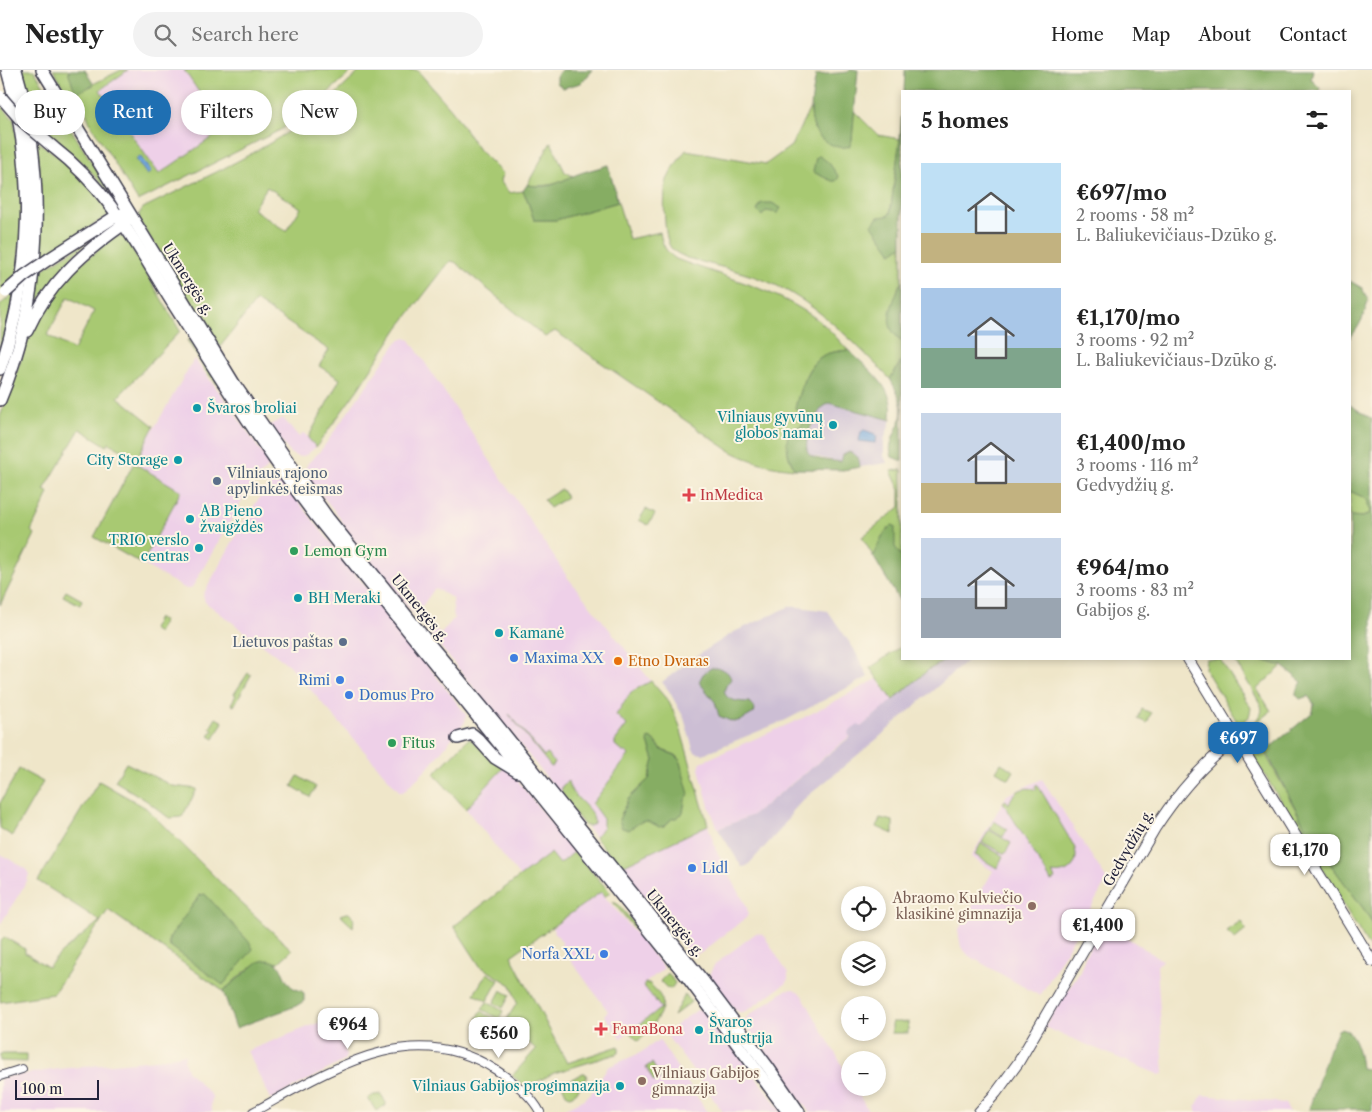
<!DOCTYPE html>
<html lang="en">
<head>
<meta charset="utf-8">
<style>
  :root { --surface:#fff; --page:#f2f2f2; --text:#222; --muted:#767676; --line:#e0e0e0; --accent:#1f6fb2 }
  body { margin:0; font-family:"Libre Caslon Text",serif; background:var(--page); color:var(--text); height:100vh; display:flex; flex-direction:column; font-size:19px; white-space:nowrap }
  * { box-sizing:border-box; margin:0 }
  p { font-size:16px; color:var(--muted) }
  .icon { flex:none; width:28px; height:28px; fill:none; stroke:currentColor; stroke-width:2; stroke-linecap:round; stroke-linejoin:round }
  .map { position:relative; flex:1; overflow:hidden }
  .drawer { position:absolute; left:901px; top:20px; width:450px; height:570px; display:flex; flex-direction:column; background:var(--surface); border-radius:0px; box-shadow:0 2px 8px #0003 }
  .drawer>* { flex:none }
  .hud { position:absolute; left:15px; top:20px; width:475px; height:45px; display:flex; gap:10px }
  .tools { position:absolute; left:841px; top:816px; display:grid; gap:10px }
  .tools a { display:grid; place-items:center; width:45px; height:45px; border-radius:50%; background:var(--surface); box-shadow:0 2px 8px #0003; font-size:25px }
  .scale { position:absolute; left:15px; bottom:12px; width:84px; box-sizing:border-box; padding-left:5px; border:2px solid #22223b; border-top:0; font-size:14px; line-height:18px; white-space:nowrap; color:#22223b; -webkit-text-stroke:4px #fcf5e5; paint-order:stroke }
  .price { position:absolute; translate:-50% -42px; padding:0 11px; border-radius:10px; background:#fff; color:#222; font-size:16px; line-height:32px; filter:drop-shadow(0 1px 2px #0008) }
  .price::after { content:''; position:absolute; left:50%; top:30px; width:15px; height:11px; margin-left:-8px; background:inherit; clip-path:polygon(0 0,100% 0,50% 100%) }
  .price.current { background:var(--accent); color:#fff }
  ul { padding:0; list-style:none }
  li { display:flex; align-items:center; gap:15px; height:125px; padding:0 20px }
  li span { display:grid; place-items:center; flex:none; width:140px; height:100px; border-radius:0px; color:#555 }
  li>.icon { margin-inline-start:auto }
  span .icon { width:60px; height:60px; fill:#fffc; stroke-width:1 }
  li b { font-size:21px }
  h2 { display:flex; justify-content:space-between; align-items:center; height:60px; padding:0 20px; font-size:21px }
  .chip { padding:0 18px; border-radius:22px; background:var(--surface); box-shadow:0 2px 8px #0003; font-size:18px; line-height:45px }
  .chip.current { background:var(--accent); color:#fff }
  header { display:flex; align-items:center; gap:30px; box-sizing:border-box; height:70px; padding:0 25px; background:var(--surface); border-bottom:1px solid var(--line) }
  header strong { font-size:24px }
  nav { display:flex; gap:28px; margin-inline-start:auto; font-size:18px }
  .search { width:350px; height:45px; background:var(--page); display:flex; align-items:center; gap:12px; box-sizing:border-box; padding:0 18px; border-radius:28px; color:var(--muted); font-size:19px }
  .map>svg:first-child { display:block }
</style>
</head>
<body>
<header>
<strong>Nestly</strong>
<div class="search"><svg class="icon" aria-label="search" viewBox="0 0 24 24"><circle cx="10" cy="10" r="6"/><path d="M15 15l6 6"/></svg>Search here</div>
<nav><a>Home</a><a>Map</a><a>About</a><a>Contact</a></nav>
</header>
<div class="map">
<svg width="1372" height="1042" viewBox="0 0 1372 1042">
  <rect width="100%" height="100%" fill="#fcf5e5"/>
  <filter id="ink" filterUnits="userSpaceOnUse"><feTurbulence type="fractalNoise" baseFrequency=".02" numOctaves="2"/><feDisplacementMap in="SourceGraphic" scale="10" xChannelSelector="R" yChannelSelector="G"/><feConvolveMatrix kernelMatrix="1 2 1 2 8 2 1 2 1" color-interpolation-filters="sRGB"/></filter>
  <filter id="wash" filterUnits="userSpaceOnUse"><feTurbulence type="fractalNoise" baseFrequency=".0096" numOctaves="4" result="noise"/><feDisplacementMap in="SourceGraphic" scale="20" xChannelSelector="R" yChannelSelector="G"/><feGaussianBlur stdDeviation="1.12" result="paint"/><feColorMatrix in="noise" values="0 0 0 0 0 0 0 0 0 0 0 0 0 0 0 0 0 1.4 0 .05"/><feComposite in="paint" operator="in"/></filter>
  <g filter="url(#wash)">
    <rect width="100%" height="100%" fill="#efe6c9"/>
    <g fill="#eed0e8" fill-rule="evenodd">
      <path d="M128,0H184L224,59L159,104L100,20Z"/>
      <path d="M406,268L410,270L568,508L651,611L631,622L616,645L628,655L615,671L624,683L625,681L629,684L592,734L603,749V757L595,767L348,463L338,445L307,407L305,399L308,393L322,379L398,271ZM435,518L452,528L454,548L441,564L418,542Z"/>
      <path d="M194,289L230,336L268,392L269,396L251,415L193,516L190,519H186L142,494L181,422L134,393Z"/>
      <path d="M283,348L299,367L304,363L316,377L306,385L300,387L293,385L290,383L270,355Z"/>
      <path d="M279,412L287,417L466,644L465,652L427,699L403,722H400L289,595L205,532L203,525L248,444L267,417L273,413Z"/>
      <path d="M877,609L893,630L861,657L859,655L850,666L753,745L718,759L709,736L699,699L701,692L803,648Z"/>
      <path d="M504,697L511,702L574,782L560,794L551,783L520,807L466,739Z"/>
      <path d="M1042,709L1107,810L1040,926L969,886L961,877L958,861L993,801L971,787L1007,725Z"/>
      <path d="M708,755L716,780L747,837L748,844L746,848L701,883L696,884L686,879L620,797Z"/>
      <path d="M0,784L25,798L29,804L27,811L0,855Z"/>
      <path d="M601,822L664,898L643,915L661,938L621,968L604,945L608,941L561,877L562,872L552,858Z"/>
      <path d="M1104,853L1162,890L1157,896L1164,1003L1160,1005L1044,957L1080,901L1086,884Z"/>
      <path d="M756,863L762,864L765,867L788,904V909L785,914L745,942H739L734,939L711,909L710,903L715,894Z"/>
      <path d="M793,919L802,925L850,1009V1018H855L869,1042H809L745,954V951L747,947L786,920Z"/>
      <path d="M697,940L706,941L782,1042H723L665,963Z"/>
      <path d="M341,944L346,986L344,991L271,1029L247,981Z"/>
      <path d="M659,970L707,1042H557L585,1029L593,1021L608,997L640,983Z"/>
      <path d="M185,984L184,992L187,1000L212,1026L211,1038L213,1042H0V1009L11,1006L59,999L155,990Z"/>
      <path d="M1202,1025L1285,1033L1289,1042H1196V1036Z"/>
    </g>
    <g fill="#ccbed4">
      <path d="M829,333L891,350L884,370V386L887,393L860,397L859,388L842,392L812,386L806,380V371L820,339Z"/>
      <path d="M791,536L828,541L854,579L868,607L786,650L703,684L696,683L693,679L684,648L669,621L662,612L695,587L734,562Z"/>
      <path d="M948,589H969L877,669L803,730L793,741L781,759L747,796L742,797L718,759L753,745L850,667L848,663L858,654L861,657L928,600Z"/>
    </g>
    <g fill="#a8c972" stroke="#657656" fill-rule="evenodd">
      <path d="M21,0H34L114,128L84,94L34,56Z"/>
      <path d="M53,0H68L77,22L121,0H128L100,20L159,104L224,59L184,0H353L319,31L282,59L138,131L90,53L85,40L81,36L71,30Z"/>
      <path d="M361,0H417L452,40L479,80L503,104L500,111L509,123L523,121L527,129L534,150H556L618,132L629,169L660,162C662,175 666,182 676,189C724,207 776,219 818,250C829,258 838,270 848,280C841,281 830,282 824,285C806,295 800,320 795,338C801,344 805,346 802,356L795,358C787,375 784,382 795,399C772,397 747,391 727,379L555,261L545,267L455,192L450,191L398,258L358,319L316,377L308,368L340,309L319,296L329,280L256,231L220,277L211,265L139,150V144L143,138C191,114 243,91 288,62C315,44 339,22 361,0ZM267,117L301,138L286,161L253,139Z"/>
      <path d="M0,34L14,50L20,96L22,150L17,205L0,222V124L2,116Z"/>
      <path d="M810,38L814,59L852,70L854,41L878,65L900,69L890,144L887,146L891,183L902,176V212L899,216L896,266L902,271V290L890,309C859,277 827,244 789,222C760,205 720,197 687,188C682,185 675,183 671,178C663,167 663,122 667,110C672,99 679,89 686,80L766,94L791,76Z"/>
      <path d="M37,71L62,89L88,113L109,142V145L38,190L41,132Z"/>
      <path d="M551,72L565,102L573,106C556,115 547,117 527,115Z"/>
      <path d="M119,166L126,168L180,261L118,327L154,356L137,389L109,373L107,376L80,359L44,420L49,423L31,461L35,464L0,535V347L31,262L53,225L79,195L113,168ZM68,227L94,241L74,280L47,265Z"/>
      <path d="M94,167C67,188 49,215 30,244L37,203Z"/>
      <path d="M15,222L0,285V235Z"/>
      <path d="M188,269L219,314V316L206,301L187,270Z"/>
      <path d="M134,393L181,421L142,494L94,467Z"/>
      <path d="M898,400H902V487L883,465L873,486L862,467L900,437V420L891,401Z"/>
      <path d="M561,419L567,427L550,438L544,430Z"/>
      <path d="M1350,421L1367,429L1370,443L1363,447L1350,446Z"/>
      <path d="M646,439L655,444L648,455L639,450Z"/>
      <path d="M66,521L82,530L80,535L63,526Z"/>
      <path d="M158,548L164,551L158,563L152,559Z"/>
      <path d="M902,576V589H948L928,600L893,630L870,598Z"/>
      <path d="M1206,589H1220L1251,638L1249,647L1239,655L1205,599Z"/>
      <path d="M1234,589H1259L1282,596L1257,619L1271,641L1250,657L1266,677V685L1311,768L1363,838L1372,852V882L1243,669C1244,654 1266,651 1261,635Z"/>
      <path d="M248,603L251,605L234,636L231,634L236,625L234,624Z"/>
      <path d="M651,611L669,632L679,654L708,755L620,797L595,767L603,757V749L592,734L629,685L625,681L624,683L615,675V671L627,655L616,645L631,622ZM654,669L662,680L676,685L679,688L685,714L683,743L673,748L664,756L649,751L619,750L628,729L649,709L654,690L648,672Z"/>
      <path d="M1142,639L1151,643L1147,653L1138,649Z"/>
      <path d="M509,644L544,686L548,684L554,693L553,696L551,697Z"/>
      <path d="M216,648L223,652L214,669L209,666L213,660L210,658Z"/>
      <path d="M468,669H470L504,697L466,739L434,704Z"/>
      <path d="M126,693L173,716L197,719L182,747L169,748L147,731L115,711Z"/>
      <path d="M1001,693L1014,701L1009,709L996,701Z"/>
      <path d="M19,699L43,712L12,766L0,758V733Z"/>
      <path d="M298,706L316,717L310,727L292,716Z"/>
      <path d="M99,711L146,738L238,830L292,880L278,893C257,884 238,909 223,921L108,840L53,924L0,932V873L4,867L25,879V883L48,897L61,883L100,851L38,811ZM200,826L169,875V868Z"/>
      <path d="M568,711C570,728 595,737 594,753L590,756H585L561,726L562,716Z"/>
      <path d="M1037,714L1074,776C1081,793 1069,806 1052,803L1055,809L1051,811L1003,732L1006,730L1009,734C1013,721 1024,715 1037,720L1035,716Z"/>
      <path d="M880,748L893,751V764L877,757Z"/>
      <path d="M994,751L1007,759L1003,767L990,759Z"/>
      <path d="M989,760L1011,773L1005,784L982,772Z"/>
      <path d="M981,773L1003,786L997,798L975,785Z"/>
      <path d="M574,782L610,822L605,827L601,822L511,886L567,993L619,976V983L616,984L554,1003L527,1017L512,1006L536,979L505,952L517,933L511,915L480,896L454,856L551,783L560,794Z"/>
      <path d="M612,831L619,835L671,899H668Z"/>
      <path d="M346,843H349L354,848L353,857L340,845Z"/>
      <path d="M1241,851L1246,860L1235,869L1226,861Z"/>
      <path d="M487,903L499,910L487,931L474,924Z"/>
      <path d="M668,903L675,913L671,919L667,918L660,911Z"/>
      <path d="M645,913L650,914C654,918 660,924 662,930C666,942 646,964 638,971L629,962L661,938L643,915Z"/>
      <path d="M501,920L510,925L503,938L494,933Z"/>
      <path d="M685,924L691,932L673,946Z"/>
      <path d="M487,932L503,941L499,949L482,939Z"/>
      <path d="M481,941L498,951L494,959L477,949Z"/>
      <rect x="892" y="952" width="16" height="11"/>
      <path d="M0,984H26V992L0,991Z"/>
      <path d="M652,993L661,1008L654,1012L646,997Z"/>
      <path d="M583,1003H585L587,1007L576,1023L570,1026L566,1024L563,1017L564,1013Z"/>
      <path d="M381,1024L386,1033V1035L376,1041L368,1028L374,1025Z"/>
    </g>
    <g fill="#86ad64" stroke="#546850">
      <path d="M71,0H85L94,15L78,22L75,21L69,5V1Z"/>
      <path d="M561,0H593L581,13L563,18L557,13V5Z"/>
      <path d="M850,0H858L852,70L850,76C841,79 836,77 828,73C803,60 812,27 816,5L848,2Z"/>
      <path d="M905,0H1313L1311,9L1321,19L1320,21H904Z"/>
      <path d="M902,39V176L892,183L872,155L878,147L887,146L890,144L900,69Z"/>
      <path d="M820,86L829,93L839,107L836,111H832L813,102L816,87Z"/>
      <path d="M608,95L618,132L556,150H534L527,129L523,121L527,115C551,118 552,115 573,106C584,101 596,99 608,95Z"/>
      <path d="M761,133H772L781,138L778,143L766,141L762,146L757,141Z"/>
      <path d="M1350,211L1362,218L1368,230C1365,245 1360,256 1350,268Z"/>
      <path d="M902,212V271C880,255 892,238 899,216Z"/>
      <path d="M848,280C862,293 889,314 891,334C892,339 891,345 891,350L829,333C817,337 799,375 810,385C817,391 832,390 841,392L843,385L849,382C858,385 859,388 860,397L843,400L795,399C787,387 786,376 788,363L795,358L802,356C806,346 801,344 795,338C800,320 806,295 824,285C830,282 841,281 848,280Z"/>
      <path d="M902,290V391L892,387C885,371 903,355 902,339C901,329 895,318 890,309Z"/>
      <path d="M1350,335L1372,349V852L1363,838L1311,768L1265,680L1266,677L1273,675L1313,642L1314,634L1308,626L1300,629L1296,625V622L1302,612L1282,596L1259,589H1350V446L1363,447L1370,443L1367,429L1350,421Z"/>
      <path d="M892,455L895,456V477L902,487V535L873,486L883,465Z"/>
      <path d="M711,598C720,598 728,599 731,609C729,612 727,613 726,616C719,631 741,632 749,632L755,639L754,643L742,650L733,652L719,646L715,632L699,612L703,604Z"/>
      <path d="M649,668C656,670 656,674 661,679C666,684 674,682 679,689L689,724L685,730L683,743L676,748H673L664,756L659,757C644,748 643,750 629,760L622,758L619,750L628,729L649,709L654,690L648,672Z"/>
      <path d="M205,824L250,873L253,879L223,915L169,875V868L200,825Z"/>
      <path d="M265,890C284,890 280,904 290,915C294,920 300,919 304,923V931L296,936L236,958L223,921L258,892Z"/>
      <path d="M1342,958C1355,961 1360,986 1361,998L1372,1000V1041L1361,1039H1309L1329,979L1338,960Z"/>
    </g>
    <g fill="#70a5dd" stroke="#49648c">
      <path d="M140,86L151,102L147,105L136,89Z"/>
      <path d="M864,360L875,364L877,367L875,373L859,371L861,362Z"/>
    </g>
  </g>
  <g filter="url(#ink)">
    <g fill="none" stroke-linecap="round" stroke-linejoin="round">
      <defs>
        <g id="minor">
          <path d="M0,1006L22,999"/>
          <path d="M253,1042C329,1001 411,945 496,1000C513,1011 531,1025 540,1042"/>
        </g>
        <g id="major">
          <path d="M1188,589L1372,891"/>
          <path d="M979,1042L996,1023L1018,993L1155,758C1178,723 1203,693 1236,669"/>
        </g>
        <g id="highway">
          <path d="M42,0L235,315L301,410L328,448L427,571L494,651L704,912L768,997L799,1042"/>
          <path d="M53,77C110,121 135,173 172,232C218,304 262,376 314,444L687,907L788,1042"/>
          <path d="M49,189L118,145L124,144"/>
          <path d="M27,261C48,214 82,183 124,154L127,148"/>
          <path d="M0,299C33,202 35,98 7,0"/>
          <path d="M0,330C43,229 47,105 16,0"/>
          <path d="M458,668L472,664L478,669L495,688L518,702"/>
        </g>
      </defs>
      <use href="#minor" stroke="#413f50" stroke-width="10"/>
      <use href="#major" stroke="#413f50" stroke-width="12"/>
      <use href="#highway" stroke="#413f50" stroke-width="14"/>
      <use href="#minor" stroke="#fff" stroke-width="8"/>
      <use href="#major" stroke="#fff" stroke-width="10"/>
      <use href="#highway" stroke="#fff" stroke-width="11"/>
      <defs>
        <g id="highway-bridge">
          <path d="M0,26L20,49L53,77"/>
          <path d="M6,222L24,206L49,189"/>
        </g>
      </defs>
      <use href="#highway-bridge" stroke="#413f50" stroke-width="14" stroke-linecap="butt"/>
      <use href="#highway-bridge" stroke="#fff" stroke-width="11"/>
    </g>
  </g>
  <g fill="#0f9aa8" stroke="#fcf5e5" stroke-width="2">
    <circle cx="197" cy="338" r="5"/>
    <circle cx="833" cy="355" r="5"/>
    <circle cx="178" cy="390" r="5"/>
    <circle cx="190" cy="449" r="5"/>
    <circle cx="199" cy="478" r="5"/>
    <circle cx="298" cy="528" r="5"/>
    <circle cx="499" cy="563" r="5"/>
    <circle cx="699" cy="960" r="5"/>
    <circle cx="620" cy="1016" r="5"/>
  </g>
  <g fill="#5c6f8a" stroke="#fcf5e5" stroke-width="2">
    <circle cx="217" cy="411" r="5"/>
    <circle cx="343" cy="572" r="5"/>
  </g>
  <g fill="#e0444e" stroke="#fcf5e5" stroke-width="2">
    <path d="M686.5 417.5h5v5h5v5h-5v5h-5v-5h-5v-5h5z"/>
    <path d="M598.5 951.5h5v5h5v5h-5v5h-5v-5h-5v-5h5z"/>
  </g>
  <g fill="#2e9e5b" stroke="#fcf5e5" stroke-width="2">
    <circle cx="294" cy="481" r="5"/>
    <circle cx="392" cy="673" r="5"/>
  </g>
  <g fill="#3f7fe0" stroke="#fcf5e5" stroke-width="2">
    <circle cx="514" cy="588" r="5"/>
    <circle cx="340" cy="610" r="5"/>
    <circle cx="349" cy="625" r="5"/>
    <circle cx="692" cy="798" r="5"/>
    <circle cx="604" cy="884" r="5"/>
  </g>
  <circle fill="#e8710a" stroke="#fcf5e5" stroke-width="2" cx="618" cy="591" r="5"/>
  <g fill="#8d6e63" stroke="#fcf5e5" stroke-width="2">
    <circle cx="1032" cy="836" r="5"/>
    <circle cx="642" cy="1011" r="5"/>
  </g>
  <g text-anchor="middle" stroke-width="4" stroke-linejoin="round" paint-order="stroke">
    <g font-size="14" fill="#22223b" stroke="#fcf5e5">
      <text transform="translate(188 209) rotate(58)" y="5">Ukmergės g.</text>
      <text transform="translate(420 538) rotate(51)" y="5">Ukmergės g.</text>
      <text transform="translate(1128 778) rotate(-60)" y="5">Gedvydžių g.</text>
      <text transform="translate(675 853) rotate(51)" y="5">Ukmergės g.</text>
    </g>
    <g font-size="14" fill="#0d838f" stroke="#fcf5e5" text-anchor="start">
      <text x="207" y="343">Švaros broliai</text>
      <text x="823" y="352" text-anchor="end">Vilniaus gyvūnų<tspan x="823" dy="16">globos namai</tspan></text>
      <text x="168" y="395" text-anchor="end">City Storage</text>
      <text x="200" y="446">AB Pieno<tspan x="200" dy="16">žvaigždės</tspan></text>
      <text x="189" y="475" text-anchor="end">TRIO verslo<tspan x="189" dy="16">centras</tspan></text>
      <text x="308" y="533">BH Meraki</text>
      <text x="509" y="568">Kamanė</text>
      <text x="709" y="957">Švaros<tspan x="709" dy="16">Industrija</tspan></text>
      <text x="610" y="1021" text-anchor="end">Vilniaus Gabijos progimnazija</text>
    </g>
    <g font-size="14" fill="#4e5e75" stroke="#fcf5e5" text-anchor="start">
      <text x="227" y="408">Vilniaus rajono<tspan x="227" dy="16">apylinkės teismas</tspan></text>
      <text x="333" y="577" text-anchor="end">Lietuvos paštas</text>
    </g>
    <g font-size="14" fill="#be3a42" stroke="#fcf5e5" text-anchor="start">
      <text x="700" y="430">InMedica</text>
      <text x="612" y="964">FamaBona</text>
    </g>
    <g font-size="14" fill="#27864d" stroke="#fcf5e5" text-anchor="start">
      <text x="304" y="486">Lemon Gym</text>
      <text x="402" y="678">Fitus</text>
    </g>
    <g font-size="14" fill="#366cbe" stroke="#fcf5e5" text-anchor="start">
      <text x="524" y="593">Maxima XX</text>
      <text x="330" y="615" text-anchor="end">Rimi</text>
      <text x="359" y="630">Domus Pro</text>
      <text x="702" y="803">Lidl</text>
      <text x="594" y="889" text-anchor="end">Norfa XXL</text>
    </g>
    <g font-size="14" fill="#c56008" stroke="#fcf5e5" text-anchor="start">
      <text x="628" y="596">Etno Dvaras</text>
    </g>
    <g font-size="14" fill="#785e54" stroke="#fcf5e5" text-anchor="end">
      <text x="1022" y="833">Abraomo Kulviečio<tspan x="1022" dy="16">klasikinė gimnazija</tspan></text>
      <text x="652" y="1008" text-anchor="start">Vilniaus Gabijos<tspan x="652" dy="16">gimnazija</tspan></text>
    </g>
  </g>
</svg>
<div class="tools">
<a><svg class="icon" aria-label="locate" viewBox="0 0 24 24"><circle cx="12" cy="12" r="6"/><path d="M12 2v4M12 18v4M2 12h4M18 12h4"/></svg></a>
<a><svg class="icon" aria-label="layers" viewBox="0 0 24 24"><path d="M12 4l9 5-9 5-9-5zM3 14l9 5 9-5"/></svg></a>
<a>+</a>
<a>−</a>
</div>
<div class="scale">100 m</div>
<b class="price current" style="left:1238px;top:694px">€697</b>
<b class="price" style="left:1305px;top:806px">€1,170</b>
<b class="price" style="left:1098px;top:881px">€1,400</b>
<b class="price" style="left:348px;top:980px">€964</b>
<b class="price" style="left:499px;top:989px">€560</b>
<div class="hud">
<a class="chip">Buy</a>
<a class="chip current">Rent</a>
<a class="chip">Filters</a>
<a class="chip">New</a>
</div>
<section class="drawer">
<h2>5 homes<svg class="icon" aria-label="filters" viewBox="0 0 24 24"><path d="M4 7h16M4 17h16"/><circle cx="9" cy="7" r="2"/><circle cx="15" cy="17" r="2"/></svg></h2>
<ul>
<li><span style="background:linear-gradient(#bfe0f5 70%,#c2b280 0)"><svg class="icon" aria-label="home" viewBox="0 0 24 24"><path d="M3 11l9-7 9 7M6 9v11h12V9"/></svg></span><div><b>€697/mo</b><p>2 rooms · 58 m²</p><p>L. Baliukevičiaus-Dzūko g.</p></div></li>
<li><span style="background:linear-gradient(#a9c7e8 60%,#7fa58c 0)"><svg class="icon" aria-label="home" viewBox="0 0 24 24"><path d="M3 11l9-7 9 7M6 9v11h12V9"/></svg></span><div><b>€1,170/mo</b><p>3 rooms · 92 m²</p><p>L. Baliukevičiaus-Dzūko g.</p></div></li>
<li><span style="background:linear-gradient(#c9d6e8 70%,#c2b280 0)"><svg class="icon" aria-label="home" viewBox="0 0 24 24"><path d="M3 11l9-7 9 7M6 9v11h12V9"/></svg></span><div><b>€1,400/mo</b><p>3 rooms · 116 m²</p><p>Gedvydžių g.</p></div></li>
<li><span style="background:linear-gradient(#c9d6e8 60%,#9aa5b1 0)"><svg class="icon" aria-label="home" viewBox="0 0 24 24"><path d="M3 11l9-7 9 7M6 9v11h12V9"/></svg></span><div><b>€964/mo</b><p>3 rooms · 83 m²</p><p>Gabijos g.</p></div></li>
</ul>
</section>
</div>
</body>
</html>
